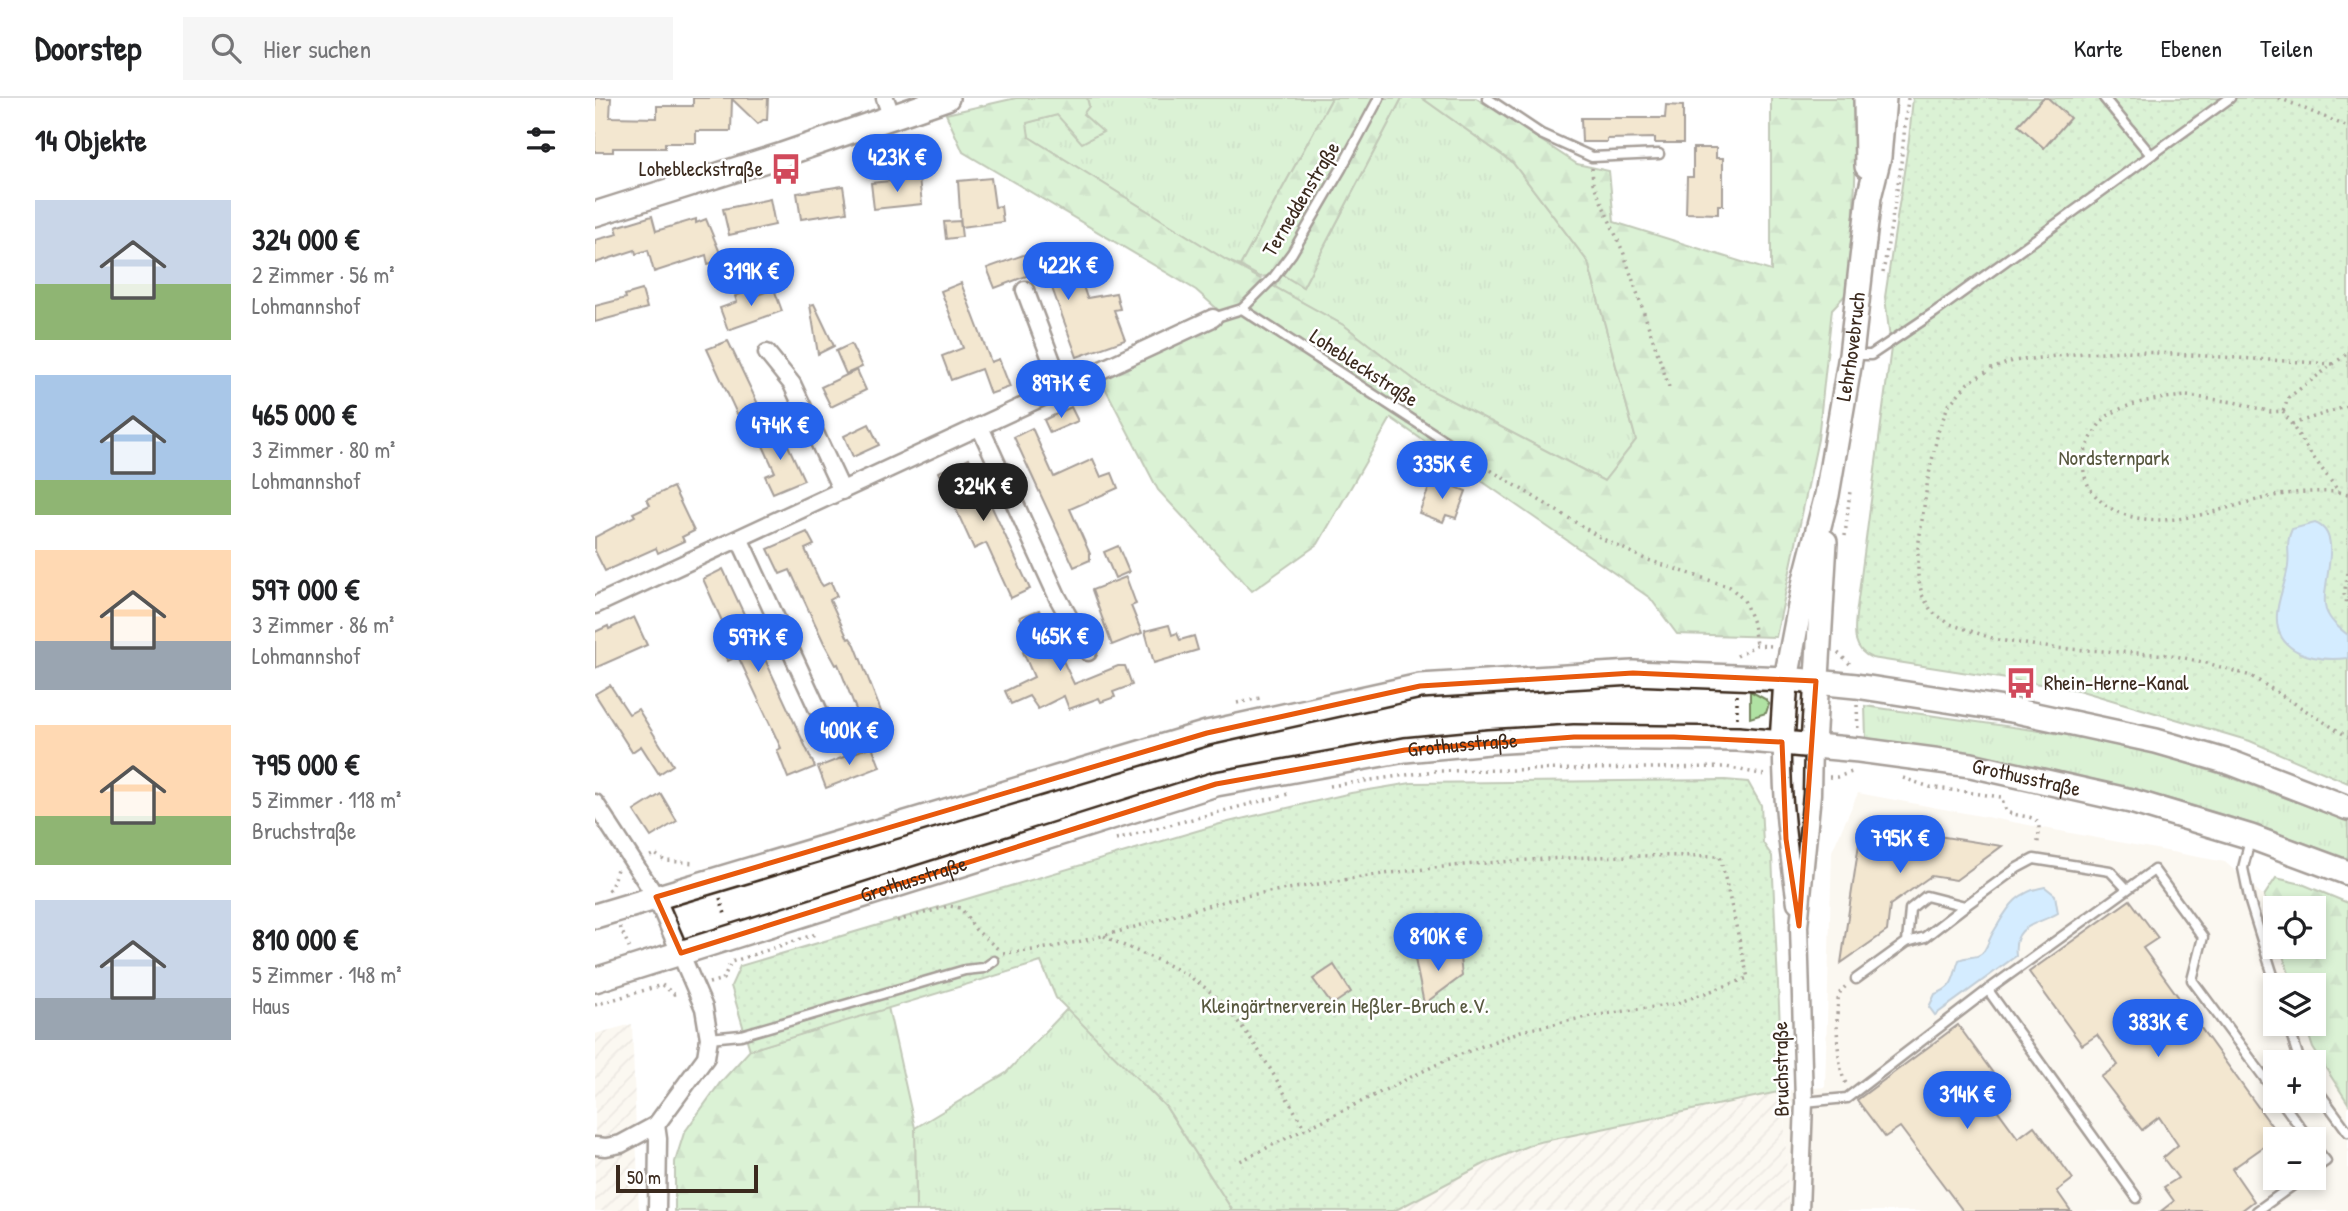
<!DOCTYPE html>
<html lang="de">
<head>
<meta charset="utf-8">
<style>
  :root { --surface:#fff; --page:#f6f6f6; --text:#202124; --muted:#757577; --line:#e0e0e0; --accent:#2563eb }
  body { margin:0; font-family:"Patrick Hand",sans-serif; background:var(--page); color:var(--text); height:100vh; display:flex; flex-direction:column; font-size:26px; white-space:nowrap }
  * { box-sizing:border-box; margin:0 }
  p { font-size:23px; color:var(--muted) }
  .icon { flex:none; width:38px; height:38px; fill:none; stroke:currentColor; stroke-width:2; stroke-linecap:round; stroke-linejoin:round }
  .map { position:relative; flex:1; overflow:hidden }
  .drawer { display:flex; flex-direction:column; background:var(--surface); width:595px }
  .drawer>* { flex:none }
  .buttons { position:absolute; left:1668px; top:798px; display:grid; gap:14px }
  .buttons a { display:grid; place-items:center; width:63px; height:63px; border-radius:0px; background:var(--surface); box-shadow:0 4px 10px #0003; font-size:35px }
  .scale { position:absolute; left:21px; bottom:18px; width:142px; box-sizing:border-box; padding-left:7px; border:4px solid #3b2a1e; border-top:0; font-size:19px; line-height:24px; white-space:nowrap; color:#3b2a1e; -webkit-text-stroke:5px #fff; paint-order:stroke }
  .price { position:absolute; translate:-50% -60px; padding:0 16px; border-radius:24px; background:var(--accent); color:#fff; font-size:23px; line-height:46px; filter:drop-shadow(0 2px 4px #0008) }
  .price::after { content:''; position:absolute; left:50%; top:42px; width:21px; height:16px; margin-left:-10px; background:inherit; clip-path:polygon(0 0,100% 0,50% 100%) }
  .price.selected { background:#222; color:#fff }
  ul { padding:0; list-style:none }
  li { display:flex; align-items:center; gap:21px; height:175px; padding:0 35px }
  li span { display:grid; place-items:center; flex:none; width:196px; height:140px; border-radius:0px; color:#555 }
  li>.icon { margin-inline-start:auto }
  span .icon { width:84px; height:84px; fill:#fffc; stroke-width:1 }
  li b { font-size:30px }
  h2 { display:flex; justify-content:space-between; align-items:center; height:84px; padding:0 35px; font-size:30px }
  header { display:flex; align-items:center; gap:42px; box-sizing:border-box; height:98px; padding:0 35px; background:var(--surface); border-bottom:2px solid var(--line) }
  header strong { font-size:33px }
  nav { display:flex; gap:38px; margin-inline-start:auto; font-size:24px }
  .search { width:490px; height:63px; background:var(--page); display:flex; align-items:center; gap:18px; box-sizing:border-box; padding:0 24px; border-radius:0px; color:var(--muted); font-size:26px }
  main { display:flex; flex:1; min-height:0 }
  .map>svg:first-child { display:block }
</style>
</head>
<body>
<header>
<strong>Doorstep</strong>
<div class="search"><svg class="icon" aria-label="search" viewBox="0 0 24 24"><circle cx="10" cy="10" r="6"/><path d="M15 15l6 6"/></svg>Hier suchen</div>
<nav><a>Karte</a><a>Ebenen</a><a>Teilen</a></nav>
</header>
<main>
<section class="drawer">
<h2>14 Objekte<svg class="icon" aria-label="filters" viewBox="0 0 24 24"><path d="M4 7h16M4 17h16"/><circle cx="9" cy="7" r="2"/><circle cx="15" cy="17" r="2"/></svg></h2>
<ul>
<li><span style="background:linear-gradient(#c9d6e8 60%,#8fb573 0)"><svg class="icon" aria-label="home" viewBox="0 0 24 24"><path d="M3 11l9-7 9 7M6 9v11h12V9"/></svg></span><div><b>324 000 €</b><p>2 Zimmer · 56 m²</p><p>Lohmannshof</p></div></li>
<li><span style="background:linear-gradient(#a9c7e8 75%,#8fb573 0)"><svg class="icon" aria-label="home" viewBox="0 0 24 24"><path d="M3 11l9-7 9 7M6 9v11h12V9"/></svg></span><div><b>465 000 €</b><p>3 Zimmer · 80 m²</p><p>Lohmannshof</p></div></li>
<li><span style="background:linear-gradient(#ffd9b3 65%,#9aa5b1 0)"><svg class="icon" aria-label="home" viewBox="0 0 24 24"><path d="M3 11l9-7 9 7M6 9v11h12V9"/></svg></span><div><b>597 000 €</b><p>3 Zimmer · 86 m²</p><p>Lohmannshof</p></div></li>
<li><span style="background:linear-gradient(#ffd9b3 65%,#8fb573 0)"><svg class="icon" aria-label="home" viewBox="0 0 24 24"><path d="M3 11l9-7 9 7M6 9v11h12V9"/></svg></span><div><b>795 000 €</b><p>5 Zimmer · 118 m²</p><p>Bruchstraße</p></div></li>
<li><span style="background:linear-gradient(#c9d6e8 70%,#9aa5b1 0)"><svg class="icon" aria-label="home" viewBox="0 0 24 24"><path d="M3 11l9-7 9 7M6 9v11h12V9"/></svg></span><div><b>810 000 €</b><p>5 Zimmer · 148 m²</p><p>Haus</p></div></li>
</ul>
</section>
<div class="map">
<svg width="1753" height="1113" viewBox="0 0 1753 1113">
  <defs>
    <pattern id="industrial-furrows" width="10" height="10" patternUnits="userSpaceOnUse" patternTransform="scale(1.75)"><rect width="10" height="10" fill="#f7efe0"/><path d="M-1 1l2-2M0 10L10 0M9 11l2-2" fill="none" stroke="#d5cdc0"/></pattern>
    <pattern id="grass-tufts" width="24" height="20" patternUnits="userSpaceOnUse" patternTransform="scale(1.75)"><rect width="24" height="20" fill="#b0e2a3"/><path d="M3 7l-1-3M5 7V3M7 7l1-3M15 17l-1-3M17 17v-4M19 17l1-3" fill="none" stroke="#98c28c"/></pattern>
    <pattern id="forest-firs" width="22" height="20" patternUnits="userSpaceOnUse" patternTransform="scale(1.75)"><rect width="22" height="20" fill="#b0e2a3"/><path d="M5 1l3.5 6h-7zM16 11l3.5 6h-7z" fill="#98c28c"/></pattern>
    <pattern id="park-dots" width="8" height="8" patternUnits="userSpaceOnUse" patternTransform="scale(1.75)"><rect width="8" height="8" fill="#b0e2a3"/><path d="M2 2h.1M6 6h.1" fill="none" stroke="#98c28c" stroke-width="1.8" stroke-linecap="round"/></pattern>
  </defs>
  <rect width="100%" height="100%" fill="#fff"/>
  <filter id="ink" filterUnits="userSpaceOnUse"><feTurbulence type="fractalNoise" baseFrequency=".0143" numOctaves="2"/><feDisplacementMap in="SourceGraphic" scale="14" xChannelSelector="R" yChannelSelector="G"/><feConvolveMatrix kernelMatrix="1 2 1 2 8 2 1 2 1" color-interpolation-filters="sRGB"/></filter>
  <g filter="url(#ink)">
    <path fill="#f7efe0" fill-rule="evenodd" d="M1263,695L1630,764L1669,798L1680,833V849H1685L1698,887H1680V926H1710L1718,950L1753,1005V1113H1194L1188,993L1230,989L1237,753ZM1680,964H1718V1003H1680ZM1680,1041H1718V1080H1680Z"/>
    <g fill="url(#industrial-furrows)">
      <path d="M37,926L44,1113H0V936Z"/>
      <path d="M1188,993L1194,1113H799L893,1064L940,1045Z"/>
    </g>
    <g fill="url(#grass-tufts)" stroke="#768660" stroke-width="2">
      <path d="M492,0H737L645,168L631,162L434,39L431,25L462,17L488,16L494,8Z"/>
      <path d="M807,0H827L918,65L993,164L1041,342L1009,383L826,287L750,228L680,189L686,176L708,189Z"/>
      <path d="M1155,593L1170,601L1174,606L1171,615L1155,620Z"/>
      <path d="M1270,608L1480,638L1557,654L1632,678L1753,723V763C1600,697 1434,664 1271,640Z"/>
      <path d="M473,910L571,1009L638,1113H321L320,1030L411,975Z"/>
    </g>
    <g fill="url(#forest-firs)" stroke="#768660" stroke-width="2">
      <path d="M421,0H492L494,8L488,16L508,34L487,45L462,17L432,25L434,39L631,162L750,228L826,287L1009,383L1041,342L993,164L918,65L827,0H881L982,66L1014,73L1019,124L1176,173V0H1263L1256,191L1237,211L1223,341L1181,539L1082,536L1055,500L796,320L723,446L657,493L563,392L505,280L629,217L601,192L368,54L351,16Z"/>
      <path d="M737,0H807L708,189L686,176L665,179L645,168Z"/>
      <path d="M1681,780L1707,786L1753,805V1005L1718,950L1710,926H1718V887H1698L1685,849H1718V810H1680V833L1669,798Z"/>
      <path d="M293,909L320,1030L321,1113H80V1064L89,1035L125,985L155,952Z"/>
    </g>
    <g fill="url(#park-dots)" stroke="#768660" stroke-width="2">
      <path d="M1318,0H1753V685L1655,643L1483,592L1277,560C1258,552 1259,535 1261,517L1296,250L1290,199L1314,41Z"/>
      <path d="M1130,682L1153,684L1166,707L1168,745L1177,758L1188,993L940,1045L893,1064L799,1113H638L571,1009L461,900L446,864L155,952L136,888L145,868L625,726L756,695L816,685Z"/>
    </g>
    <g fill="#a0d5ff" stroke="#7891a5" stroke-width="2">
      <path d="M1720,425C1751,436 1724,489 1731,512C1735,523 1744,530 1753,537V560C1721,564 1679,556 1682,516C1683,500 1691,484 1693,468C1695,454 1690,445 1697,431Z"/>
      <path d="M1450,789L1460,797L1463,815C1443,827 1417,825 1421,858L1340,917L1334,909L1340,896C1360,890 1358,878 1364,862C1373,857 1382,862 1389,853C1393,847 1395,839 1399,833C1413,810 1420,794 1450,789Z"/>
    </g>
    <g fill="#e4c998" stroke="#3b2a1e" stroke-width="2">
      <path d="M0,0H16L15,19L62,20V8H98V0H173L172,22H168L163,26L137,1L136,33H101V45H70V50H18V54H0Z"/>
      <path d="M1448,0H1453L1475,20L1449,50L1423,27Z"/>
      <path d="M1071,7L1088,8V45H1060V40L1012,41V44H987L986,20H1070Z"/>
      <path d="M1098,50H1121V60H1128V107H1123V116L1091,115L1092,79H1098Z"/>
      <path d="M324,80L327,106L279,111L276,85Z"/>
      <path d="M396,80L400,109L406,108L408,124L366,129L363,83Z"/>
      <path d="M248,88L252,114L206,121L202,95Z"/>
      <path d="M175,101L180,127L134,137L128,111Z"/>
      <path d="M57,118L61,133L101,121V125L111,121L128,162L113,166L111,157L59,174L53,152L41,156L40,152L0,165V142L23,136L21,129Z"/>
      <path d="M365,123L367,139L351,141L349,124Z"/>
      <path d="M445,151L453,169L470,162L478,185L486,182L492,200L521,195L525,211L519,212L530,242L482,259L453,179L442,183L439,175L400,190L392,170Z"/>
      <path d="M366,185L396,264L404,261L415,289L395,296L386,271L356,282L347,258L368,250L346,193Z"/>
      <path d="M160,191L162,197L179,191L187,213L133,232L125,210L142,204L140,198Z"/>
      <path d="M47,192L52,210L0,224V208L31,200L30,197Z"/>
      <path d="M219,206L239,248L223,256L215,207Z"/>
      <path d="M133,243L163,306L142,316L112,251Z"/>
      <path d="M256,246L267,269L251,276L241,253Z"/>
      <path d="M262,272L271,292L236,309L226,289Z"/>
      <path d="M476,309L483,323L455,335L449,322Z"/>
      <path d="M157,317L165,334L150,341L142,324Z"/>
      <path d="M274,326L284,347L258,359L249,338Z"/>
      <path d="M185,330L209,382L178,395L170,378L180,374L164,339Z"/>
      <path d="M437,330L459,379L498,361L506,379L517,375L523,390L475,411L495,456V462L479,469L419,339Z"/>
      <path d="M374,360L435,491L416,500L391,445L379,451L344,374Z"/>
      <path d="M838,380L871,393L861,420L851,417L848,424L824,415Z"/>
      <path d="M78,389L99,433L87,439L89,443L63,455L61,450L10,473L0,453V439L40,418L38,415L55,407L52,401Z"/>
      <path d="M212,434L219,447L210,451L225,484L228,488L236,484L242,498L235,502L253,541L255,540L260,547L287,616L266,624L243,566L241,567L229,545L195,472L185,476L173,451Z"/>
      <path d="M523,448L534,474L520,480L509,454Z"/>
      <path d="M128,471L220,669L193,680L182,652L186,650L143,558L133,563L121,537L131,532L108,481Z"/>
      <path d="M531,479L541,506L536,508L547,535L517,547L497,492Z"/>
      <path d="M444,512L479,586L523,568H530L537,587L518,594L520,599L506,604L504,600L474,611L469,598L443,611L434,598L416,606L410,593L439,579L428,554L439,549L425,519Z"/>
      <path d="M39,519L52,547L0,570V534L13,528L14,531Z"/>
      <path d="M574,527L577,537L582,535L585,542L599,538L603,552L559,565L550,533Z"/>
      <path d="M15,587L34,616L43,611L78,667L64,676L46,648L37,654L0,596Z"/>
      <path d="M277,648L285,669L231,690L223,669Z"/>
      <path d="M66,696L82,723L56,739L39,713Z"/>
      <path d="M1267,726L1407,748L1361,782L1336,778L1295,807L1292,833L1246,865Z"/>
      <path d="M1535,802L1563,840L1548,850L1684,1038L1637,1071L1659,1103L1646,1113H1566L1579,1103L1569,1089L1583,1080L1568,1060L1583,1047L1564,1019L1547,1032L1506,979L1523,967L1502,937L1487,947L1434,874Z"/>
      <path d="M864,851L867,878L829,906L820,861Z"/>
      <path d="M739,867L756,894L737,907L718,881Z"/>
      <path d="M1363,927L1416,1000L1401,1010L1423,1040L1439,1028L1478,1081L1462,1093L1476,1113H1368L1305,1029L1290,1039L1262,1002Z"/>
    </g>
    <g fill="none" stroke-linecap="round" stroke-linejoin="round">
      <defs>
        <g id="lane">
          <path d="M892,0L946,36L997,59L1064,56"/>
          <path d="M1509,0L1556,57"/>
          <path d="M647,211L873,358"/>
          <path d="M618,220L647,211L679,179L697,155L746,71L784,0"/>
          <path d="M1259,257H1276L1340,214L1635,0"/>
          <path d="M1655,742L1648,770L1655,804L1681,887"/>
          <path d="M1370,808L1422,770L1439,761L1515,773L1532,791"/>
          <path d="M1261,881L1312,844L1315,811L1331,798L1370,808L1330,839L1312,844"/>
          <path d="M1393,892L1542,1100"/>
          <path d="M1693,926L1705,964"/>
          <path d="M114,940L146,937L370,872L389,870L399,863"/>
          <path d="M1718,986L1753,1034"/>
          <path d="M1686,1003L1714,1041"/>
          <path d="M1209,1004L1252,1000L1393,892L1559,772L1608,839L1597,882L1680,994"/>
          <path d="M1718,1047L1731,1063L1718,1072"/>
          <path d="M1662,1113L1708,1080"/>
        </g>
        <g id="street">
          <path d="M290,0L297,20"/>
          <path d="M430,192L467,290"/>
          <path d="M172,255L197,286L247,393"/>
          <path d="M385,329L463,500L493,554"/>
          <path d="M145,442L230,627"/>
          <path d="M0,507L618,220"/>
          <path d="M1187,644C1186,698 1193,751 1201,805"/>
          <path d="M0,705L61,799L109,910L114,940L111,959L61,1027L26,1046L11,1049L0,1048"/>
          <path d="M61,1027L63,1041L62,1113"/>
          <path d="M1205,1113L1209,1004L1204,828L1217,696L1218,647"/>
        </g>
        <g id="secondary">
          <path d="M1271,0L1272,68"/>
          <path d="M0,116L187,57L352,0"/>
          <path id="s1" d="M1187,644L1191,581L1210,482L1232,397L1256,257L1274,99L1284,59L1289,0"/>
          <path d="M1218,647L1230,444"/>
          <path d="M0,818L612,635L825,588L1038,575L1191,581L1261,588L1422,613L1561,643L1637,665L1753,710"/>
          <path id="s2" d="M0,882L621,686L810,652L894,644L979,639L1143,641L1264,652L1376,667L1536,703L1656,739L1753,775"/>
        </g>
      </defs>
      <use href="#lane" stroke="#3b2a1e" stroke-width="13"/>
      <use href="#street" stroke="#3b2a1e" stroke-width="21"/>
      <use href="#secondary" stroke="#3b2a1e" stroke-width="28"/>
      <g stroke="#3b2a1e" stroke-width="3.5" stroke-dasharray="2 5" stroke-linecap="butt">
        <path d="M1684,0L1753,29"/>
        <path d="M997,70L998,85L1029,156L1075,292"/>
        <path d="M1288,175L1305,74L1313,0"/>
        <path d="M1738,266L1531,253L1488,255L1418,263L1396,271L1373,285L1353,308L1343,334L1333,381L1323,450V478L1327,497L1337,514L1355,526L1403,542L1457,550L1576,557L1612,565L1656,578L1753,639"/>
        <path d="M1592,298L1639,304L1676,314L1688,313L1713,352L1744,394C1720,393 1694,394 1670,400C1631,409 1590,426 1550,421C1505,417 1471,379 1498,337C1502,330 1507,321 1514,317C1536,303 1567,300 1592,298Z"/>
        <path d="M1688,313L1694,299L1753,255"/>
        <path d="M1697,326L1753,308"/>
        <path d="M884,365L1006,440L1050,461L1135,489L1149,502L1158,525L1161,547"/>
        <path d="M1744,394L1753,396"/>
        <path d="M1250,438L1255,393"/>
        <path d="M1753,475L1749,496L1753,508"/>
        <path d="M1243,555L1257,568"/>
        <path d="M1142,558L1161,547L1176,548"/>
        <path d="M1142,597V621"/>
        <path d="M642,605L665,600"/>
        <path d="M1262,607L1263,634"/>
        <path d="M1234,679H1242L1260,673"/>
        <path d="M1308,680L1335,689L1406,699L1411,714C1438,723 1449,712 1442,749"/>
        <path d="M735,688L839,673L1131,669L1170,677"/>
        <path d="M521,741L693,696"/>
        <path d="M55,758L60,756L70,763L101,765"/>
        <path d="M13,792L16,790L22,771"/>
        <path d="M125,800L131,819"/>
        <path d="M302,823L354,808L366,810L381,832L403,851"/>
        <path d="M25,829L35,851"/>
        <path d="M509,838C536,852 566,862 592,877C646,909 679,979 710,1031"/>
        <path d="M408,855C491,850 570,817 650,798C676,793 703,790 729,785C860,763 992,756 1125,758L1153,880L1079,906L996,918L926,933L851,962L643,1064"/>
        <path d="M114,885L128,881L136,864L221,836"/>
        <path d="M0,907L67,887L79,896L84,895"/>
        <path d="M1251,985C1242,974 1240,911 1244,897C1246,892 1247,892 1251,888"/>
      </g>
      <use href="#lane" stroke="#fff" stroke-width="8"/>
      <use href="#street" stroke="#fff" stroke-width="16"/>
      <use href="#secondary" stroke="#fff" stroke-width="23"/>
    </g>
  </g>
  <path d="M0 0H1753V1113H0ZM1038,575L1221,583L1204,828L1191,741L1187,644L1079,639H979L810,652L621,686L86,855L61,799L612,635L825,588Z" fill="#fff" fill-opacity=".55" fill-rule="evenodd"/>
  <path fill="none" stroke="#e8590c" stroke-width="5" stroke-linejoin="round" d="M1038,575L1221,583L1204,828L1191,741L1187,644L1079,639H979L810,652L621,686L86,855L61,799L612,635L825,588Z"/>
  <defs>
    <symbol id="bus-bare" viewBox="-9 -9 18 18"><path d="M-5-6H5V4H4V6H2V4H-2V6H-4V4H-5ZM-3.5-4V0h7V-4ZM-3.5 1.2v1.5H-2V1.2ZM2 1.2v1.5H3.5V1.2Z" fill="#d1495b" stroke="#fff" stroke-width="2.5" paint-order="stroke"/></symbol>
  </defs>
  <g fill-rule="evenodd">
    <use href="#bus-bare" x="169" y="49" width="44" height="44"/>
    <use href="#bus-bare" x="1404" y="563" width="44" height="44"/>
  </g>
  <g text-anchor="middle" stroke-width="5" stroke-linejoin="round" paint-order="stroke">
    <g font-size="21" fill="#3b2a1e" stroke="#fff" text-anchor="end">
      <text x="168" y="78">Lohebleckstraße</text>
      <text x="1449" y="592" text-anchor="start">Rhein-Herne-Kanal</text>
    </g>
    <g font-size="21" fill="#3b2a1e" stroke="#fff">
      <text transform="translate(706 101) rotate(-59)" y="7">Terneddenstraße</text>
      <text dy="7" stroke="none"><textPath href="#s1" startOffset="402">Lehrhovebruch</textPath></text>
      <text transform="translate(769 270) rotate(33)" y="7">Lohebleckstraße</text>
      <text dy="7" stroke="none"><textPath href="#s2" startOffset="901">Grothusstraße</textPath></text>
      <text dy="7" stroke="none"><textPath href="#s2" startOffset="1468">Grothusstraße</textPath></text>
      <text dy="7" stroke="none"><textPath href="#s2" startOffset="334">Grothusstraße</textPath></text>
      <text transform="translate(1186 971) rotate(-91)" y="7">Bruchstraße</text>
    </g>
    <g font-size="21" fill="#58583f" stroke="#fff">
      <text x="1519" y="367">Nordsternpark</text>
      <text x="750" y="915">Kleingärtnerverein Heßler-Bruch e.V.</text>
    </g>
  </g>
</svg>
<div class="buttons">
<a><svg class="icon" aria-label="locate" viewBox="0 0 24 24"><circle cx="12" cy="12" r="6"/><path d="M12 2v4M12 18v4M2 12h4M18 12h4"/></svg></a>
<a><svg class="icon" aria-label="layers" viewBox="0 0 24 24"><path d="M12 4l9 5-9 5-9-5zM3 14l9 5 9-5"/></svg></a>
<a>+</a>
<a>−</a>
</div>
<div class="scale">50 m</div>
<b class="price" style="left:302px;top:96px">423K €</b>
<b class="price" style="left:473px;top:204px">422K €</b>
<b class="price" style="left:156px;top:210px">319K €</b>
<b class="price" style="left:466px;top:322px">897K €</b>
<b class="price" style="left:185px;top:364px">474K €</b>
<b class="price" style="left:847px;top:403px">335K €</b>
<b class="price selected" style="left:388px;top:425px">324K €</b>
<b class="price" style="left:465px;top:575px">465K €</b>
<b class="price" style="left:163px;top:576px">597K €</b>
<b class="price" style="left:254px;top:669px">400K €</b>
<b class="price" style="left:1305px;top:777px">795K €</b>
<b class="price" style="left:843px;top:875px">810K €</b>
<b class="price" style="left:1563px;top:961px">383K €</b>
<b class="price" style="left:1372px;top:1033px">314K €</b>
</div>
</main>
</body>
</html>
